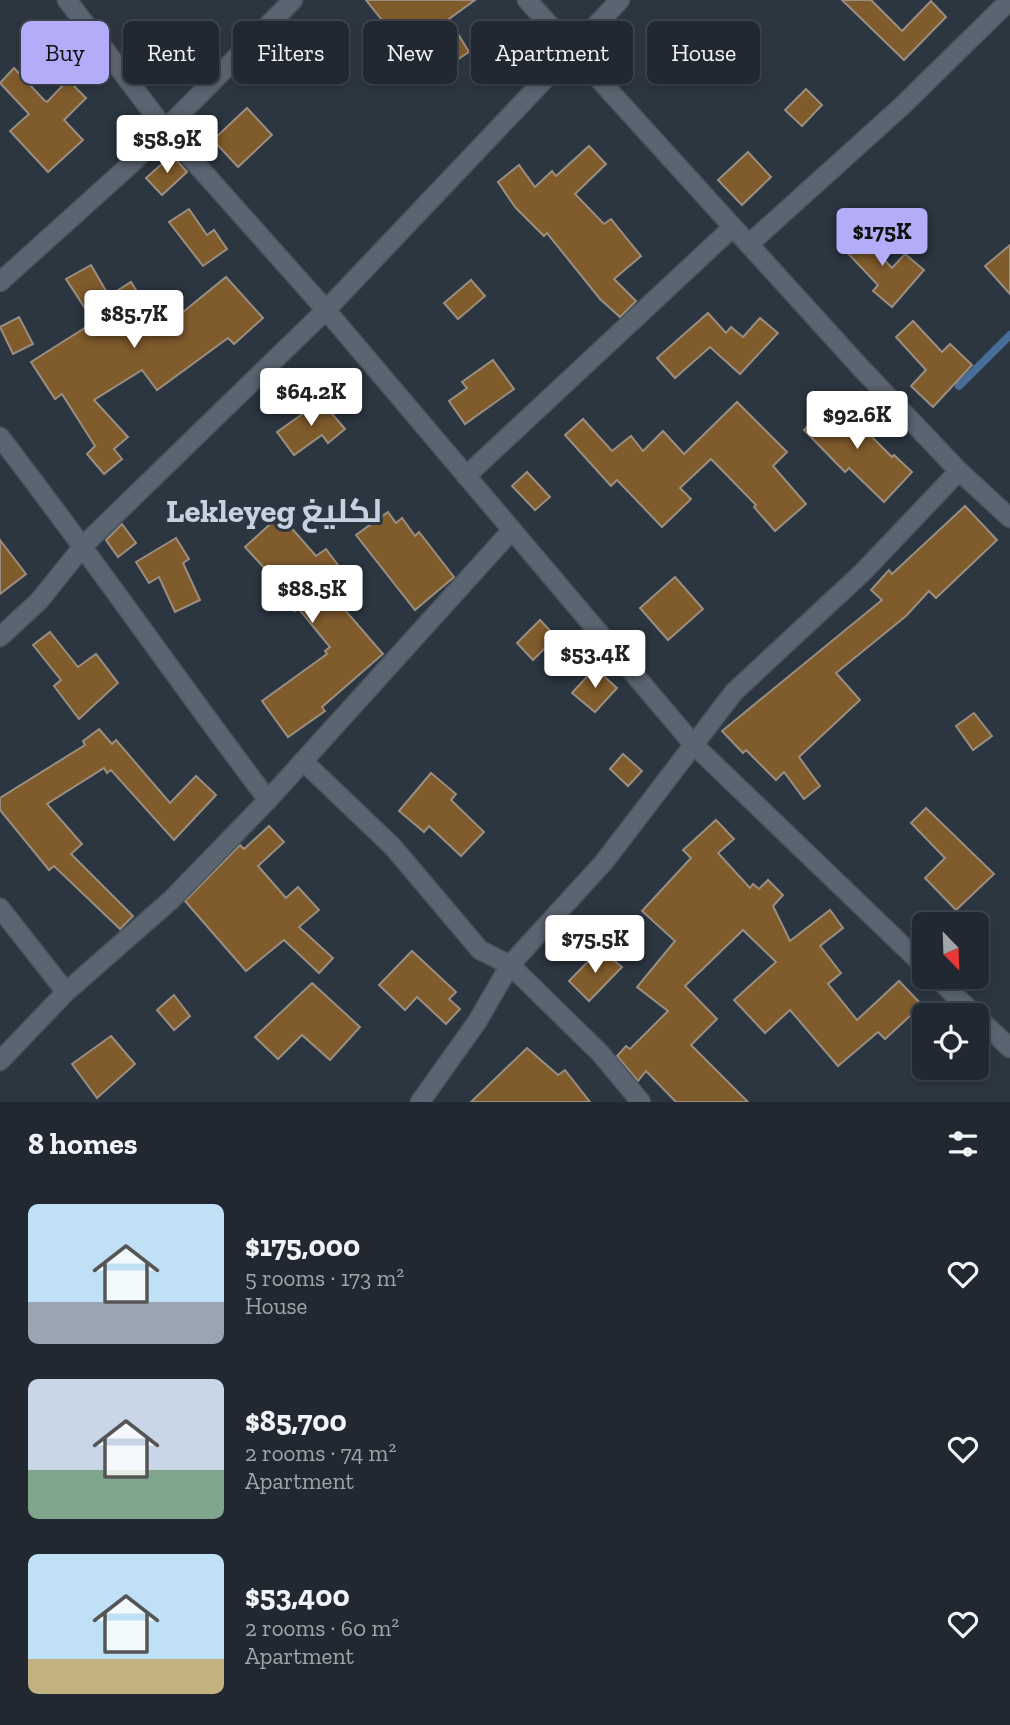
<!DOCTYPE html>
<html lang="en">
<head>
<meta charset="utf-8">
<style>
  :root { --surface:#212831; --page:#2d343d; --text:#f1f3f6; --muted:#a2a6ab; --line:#3e444d; --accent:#b3adf9 }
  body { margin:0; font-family:"Zilla Slab",Cairo,serif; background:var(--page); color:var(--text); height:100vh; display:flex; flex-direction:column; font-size:26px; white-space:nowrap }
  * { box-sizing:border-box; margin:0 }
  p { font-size:23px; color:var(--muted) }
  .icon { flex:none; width:38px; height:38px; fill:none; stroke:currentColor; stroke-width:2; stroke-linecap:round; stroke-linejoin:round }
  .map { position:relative; height:1102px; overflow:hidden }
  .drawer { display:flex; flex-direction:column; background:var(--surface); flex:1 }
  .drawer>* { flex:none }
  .hud { position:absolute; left:21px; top:21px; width:970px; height:63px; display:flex; gap:14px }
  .needle { width:46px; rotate:157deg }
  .tools { position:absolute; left:912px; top:912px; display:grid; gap:14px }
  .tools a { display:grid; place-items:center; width:77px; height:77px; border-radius:10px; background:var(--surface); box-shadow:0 4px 10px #0003,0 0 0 2px var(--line); font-size:35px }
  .price { position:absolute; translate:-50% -60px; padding:0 16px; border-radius:7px; background:#fff; color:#222; font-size:23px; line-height:46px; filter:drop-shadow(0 2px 4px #0008) }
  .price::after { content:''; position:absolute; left:50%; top:42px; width:21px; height:16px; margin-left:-10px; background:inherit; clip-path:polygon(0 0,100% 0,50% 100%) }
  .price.current { background:var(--accent); color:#111 }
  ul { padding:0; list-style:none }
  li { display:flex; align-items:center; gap:21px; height:175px; padding:0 28px }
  li span { display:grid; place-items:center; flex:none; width:196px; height:140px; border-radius:10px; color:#555 }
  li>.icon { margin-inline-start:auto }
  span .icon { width:84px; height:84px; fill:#fffc; stroke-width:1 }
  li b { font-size:30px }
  h2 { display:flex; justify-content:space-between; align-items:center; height:84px; padding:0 28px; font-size:30px }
  .pill { padding:0 24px; border-radius:10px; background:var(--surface); box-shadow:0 4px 10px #0003,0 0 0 2px var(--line); font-size:24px; line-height:63px }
  .pill.current { background:var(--accent); color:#111 }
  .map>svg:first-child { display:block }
</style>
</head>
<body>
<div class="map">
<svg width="1010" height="1102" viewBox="0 0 1010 1102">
  <rect width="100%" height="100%" fill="#2c3641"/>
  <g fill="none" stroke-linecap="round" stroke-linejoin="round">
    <path stroke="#486d98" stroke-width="8" d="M959,386L1010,335"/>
  </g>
  <g fill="#805b2c" stroke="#9a8e81" stroke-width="2">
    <path d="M366,0H475L449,19L469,52L452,63L433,33L385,74L365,50L389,29Z"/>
    <path d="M842,0H871L902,31L931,1L946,17L904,60Z"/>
    <path d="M14,68L44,100L47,102L68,80L86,98L64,120L83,140L48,172L10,131L29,114L0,83Z"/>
    <path d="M806,89L822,105L802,126L785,110Z"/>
    <path d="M247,108L272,135L238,167L213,140Z"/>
    <path d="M589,146L606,164L575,194L604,224L611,219L641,256L614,279L636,301L620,317L600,299L547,233L544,236L515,207L498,182L519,165L535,187L552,171L556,176Z"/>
    <path d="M748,152L771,177L742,205L718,180Z"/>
    <path d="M172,155L187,172L162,195L146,178Z"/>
    <path d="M189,209L207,235L214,230L227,249L203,266L169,222Z"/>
    <path d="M856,229L892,268L905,254L924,270L892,307L873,291L878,285L839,244Z"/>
    <path d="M1010,245V294L985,266Z"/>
    <path d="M91,265L109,296L131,282L161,330L226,277L263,318L234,344L228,338L157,390L142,370L94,400L128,437L114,449L122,459L104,474L87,454L95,446L62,394L55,399L31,362L94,322L66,279Z"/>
    <path d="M471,280L485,296L458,319L444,303Z"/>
    <path d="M708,313L726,333L731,327L743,337L760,318L778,333L740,374L710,347L675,378L657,358Z"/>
    <path d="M19,317L33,344L13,354L0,327Z"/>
    <path d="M913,321L942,352L950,344L972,365L933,407L911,386L926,370L896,337Z"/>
    <path d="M493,360L514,389L465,424L449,401L467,388L462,382Z"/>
    <path d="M834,399L892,457L894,455L912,472L884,502L849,468L845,472L804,430Z"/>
    <path d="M321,401L345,429L328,443L322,435L294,455L277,432Z"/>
    <path d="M737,402L787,452L773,466L806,504L775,531L754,507L756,505L711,459L680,488L691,499L662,527L617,480L611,486L565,435L583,419L612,451L631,436L643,451L663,431L684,454Z"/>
    <path d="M527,472L550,497L535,510L512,486Z"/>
    <path d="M965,506L997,540L936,598L929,591L906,616L836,673L860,700L799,757L820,786L804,799L784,772L776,780L746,750L743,753L722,731L882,600L871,590L889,570L892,574Z"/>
    <path d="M388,512L396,523L402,518L415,536L419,532L454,577L415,610L356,535Z"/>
    <path d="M280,515L316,556L326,549L341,569L327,580L348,606L344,609L383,654L322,707L325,711L288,737L262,701L327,654L325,651L330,647L298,608L295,611L275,585L278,583L245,547Z"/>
    <path d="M122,524L136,543L118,557L106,540Z"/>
    <path d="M176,538L189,559L183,563L200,600L175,612L159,577L149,583L136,562Z"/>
    <path d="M0,540L26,574L0,594Z"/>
    <path d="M675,577L703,609L668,640L640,608Z"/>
    <path d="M540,620L556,637L533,660L517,643Z"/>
    <path d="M50,632L78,667L96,654L118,683L79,719L54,686L61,680L33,645Z"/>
    <path d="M595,668L617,688L595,712L572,693Z"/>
    <path d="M974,713L992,736L973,750L956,726Z"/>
    <path d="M99,729L112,744L116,740L170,803L196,776L216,795L174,840L111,770L107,773L104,768L47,804L82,844L71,854L133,916L120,929L54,866L49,870L0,810V798L85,745L83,741Z"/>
    <path d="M623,754L642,771L628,786L610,769Z"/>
    <path d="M431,773L456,794L451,800L484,832L461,856L429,826L424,832L399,811Z"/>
    <path d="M926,808L994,874L956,910L925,878L945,858L911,823Z"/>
    <path d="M716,820L734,839L718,853L750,888L753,884L759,889L768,880L783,895L773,906L790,941L830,910L843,928L820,946L841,973L828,984L857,1020L899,981L922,1005L885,1039L878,1032L838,1066L790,1010L765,1033L734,1000L776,962L743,930L685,986L717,1019L691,1045L748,1102H676L646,1071L638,1081L617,1056L626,1046L630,1049L668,1011L637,987L675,941L642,911L691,858L683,850Z"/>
    <path d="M269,826L284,842L258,866L286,898L298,887L319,910L299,927L333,958L319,973L284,940L246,971L185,901L240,845L244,849Z"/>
    <path d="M600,949L622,967L589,1001L569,981Z"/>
    <path d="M412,951L456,992L449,999L460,1009L446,1024L417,997L405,1010L379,985Z"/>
    <path d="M312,983L360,1027L330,1060L302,1035L278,1059L255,1037Z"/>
    <path d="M174,995L190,1016L174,1030L157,1010Z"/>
    <path d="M111,1036L135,1064L97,1098L72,1064Z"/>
    <path d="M527,1048L558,1075L565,1070L590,1102H471Z"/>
  </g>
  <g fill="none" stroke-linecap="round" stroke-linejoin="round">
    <defs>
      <g id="minor">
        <path d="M67,0L165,129L326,310L694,745L924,966"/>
        <path d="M527,0L861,368L959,471L1010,518"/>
        <path d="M749,244L902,106L1010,0"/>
        <path d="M0,282L132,163L293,0"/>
        <path d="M0,437C92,556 177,680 268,800"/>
        <path d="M466,476L733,227"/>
        <path d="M0,637L39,601L84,545L326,310L620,0"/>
        <path d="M303,761L393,847L480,950L510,965L600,1053L641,1102"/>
        <path d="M0,908L66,992"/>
        <path d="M935,976L975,1015"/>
        <path d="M976,1016L1010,1048"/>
        <path d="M0,1061L66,992L171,900L268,800L512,530"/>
        <path d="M420,1102L477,1022L510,965L604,862L734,692L863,572L959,471"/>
      </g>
    </defs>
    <use href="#minor" stroke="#4b535c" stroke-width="21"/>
    <use href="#minor" stroke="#5a6571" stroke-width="18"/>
  </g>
  <g text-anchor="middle" stroke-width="6" stroke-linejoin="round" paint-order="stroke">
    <g font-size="33" font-weight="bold" fill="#c6d2e0" stroke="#2c3641">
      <text x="274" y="522">Lekleyeg لكليغ</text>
    </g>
  </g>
</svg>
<div class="tools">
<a><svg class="needle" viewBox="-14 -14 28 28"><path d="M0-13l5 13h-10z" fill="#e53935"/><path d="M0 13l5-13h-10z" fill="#a2a6ab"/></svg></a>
<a><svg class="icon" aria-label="locate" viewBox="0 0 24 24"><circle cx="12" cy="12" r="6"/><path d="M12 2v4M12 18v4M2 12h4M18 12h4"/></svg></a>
</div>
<b class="price" style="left:167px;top:175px">$58.9K</b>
<b class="price current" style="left:882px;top:268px">$175K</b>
<b class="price" style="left:134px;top:350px">$85.7K</b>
<b class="price" style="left:311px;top:428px">$64.2K</b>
<b class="price" style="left:857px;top:451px">$92.6K</b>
<b class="price" style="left:312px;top:625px">$88.5K</b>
<b class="price" style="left:595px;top:690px">$53.4K</b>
<b class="price" style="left:595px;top:975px">$75.5K</b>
<div class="hud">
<a class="pill current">Buy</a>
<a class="pill">Rent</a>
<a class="pill">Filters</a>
<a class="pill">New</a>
<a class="pill">Apartment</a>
<a class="pill">House</a>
</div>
</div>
<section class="drawer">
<h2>8 homes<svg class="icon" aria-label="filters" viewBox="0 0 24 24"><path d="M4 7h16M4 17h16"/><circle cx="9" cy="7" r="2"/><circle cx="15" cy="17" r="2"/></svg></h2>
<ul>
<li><span style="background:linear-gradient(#bfe0f5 70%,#9aa5b1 0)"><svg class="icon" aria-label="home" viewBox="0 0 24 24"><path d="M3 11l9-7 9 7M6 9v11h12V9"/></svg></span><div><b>$175,000</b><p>5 rooms · 173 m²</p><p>House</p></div><svg class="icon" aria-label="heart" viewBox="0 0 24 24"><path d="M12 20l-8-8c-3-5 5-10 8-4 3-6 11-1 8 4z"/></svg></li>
<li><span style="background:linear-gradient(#c9d6e8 65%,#7fa58c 0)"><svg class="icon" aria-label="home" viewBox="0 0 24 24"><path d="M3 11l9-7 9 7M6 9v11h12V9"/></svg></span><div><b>$85,700</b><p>2 rooms · 74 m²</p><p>Apartment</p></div><svg class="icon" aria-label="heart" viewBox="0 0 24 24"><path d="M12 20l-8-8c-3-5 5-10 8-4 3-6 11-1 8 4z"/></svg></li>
<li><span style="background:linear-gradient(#bfe0f5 75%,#c2b280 0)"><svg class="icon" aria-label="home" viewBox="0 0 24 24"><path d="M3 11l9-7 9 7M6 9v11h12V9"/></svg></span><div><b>$53,400</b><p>2 rooms · 60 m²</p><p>Apartment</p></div><svg class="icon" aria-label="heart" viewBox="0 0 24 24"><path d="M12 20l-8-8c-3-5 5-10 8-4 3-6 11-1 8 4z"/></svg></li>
</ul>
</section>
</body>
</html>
